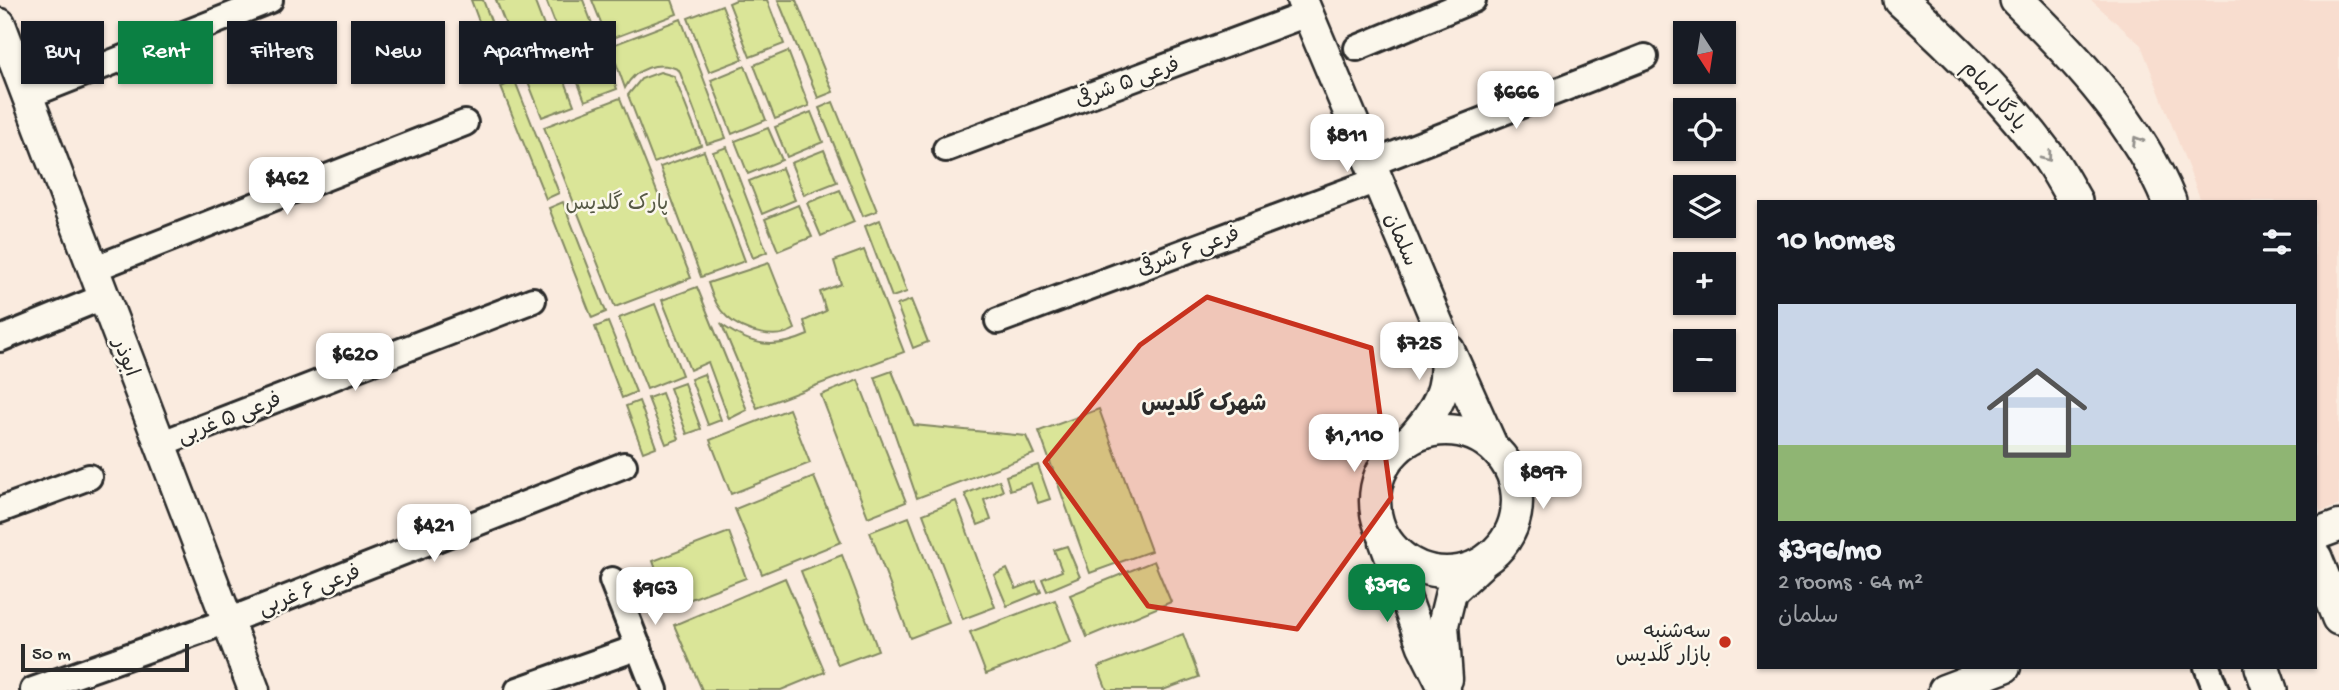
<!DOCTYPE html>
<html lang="en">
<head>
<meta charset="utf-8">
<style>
  :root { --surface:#171b24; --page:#20242c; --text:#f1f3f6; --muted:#9ea1a6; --accent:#0b8043 }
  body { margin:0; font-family:"Gochi Hand","Playpen Sans Arabic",sans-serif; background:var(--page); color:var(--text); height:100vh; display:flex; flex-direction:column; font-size:26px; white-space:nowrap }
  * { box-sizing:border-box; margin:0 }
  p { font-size:23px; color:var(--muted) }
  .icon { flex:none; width:38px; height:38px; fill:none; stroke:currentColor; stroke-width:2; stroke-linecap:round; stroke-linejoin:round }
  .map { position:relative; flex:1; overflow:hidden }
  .details { position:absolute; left:1757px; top:200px; width:560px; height:469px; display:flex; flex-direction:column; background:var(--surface); border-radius:0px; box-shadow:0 2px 5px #0004 }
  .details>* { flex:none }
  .banner { position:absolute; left:21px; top:21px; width:665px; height:63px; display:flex; gap:14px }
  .needle { width:46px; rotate:168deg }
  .fabs { position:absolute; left:1673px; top:21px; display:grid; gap:14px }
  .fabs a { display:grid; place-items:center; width:63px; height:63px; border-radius:0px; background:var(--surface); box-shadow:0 2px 5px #0004; font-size:35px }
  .scale { position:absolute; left:21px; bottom:18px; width:168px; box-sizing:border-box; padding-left:7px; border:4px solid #2b2b2b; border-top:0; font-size:19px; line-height:24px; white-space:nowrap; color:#2b2b2b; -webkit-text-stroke:5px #fbf7ec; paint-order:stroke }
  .price { position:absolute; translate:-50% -60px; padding:0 16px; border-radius:14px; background:#fff; color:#222; font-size:23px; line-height:46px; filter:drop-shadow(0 2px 4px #0008) }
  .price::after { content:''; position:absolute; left:50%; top:42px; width:21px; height:16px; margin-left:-10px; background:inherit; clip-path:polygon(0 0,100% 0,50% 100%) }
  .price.on { background:var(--accent); color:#fff }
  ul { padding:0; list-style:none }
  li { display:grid; align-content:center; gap:14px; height:371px; padding:0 21px }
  li span { display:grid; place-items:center; height:217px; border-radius:0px; color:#555 }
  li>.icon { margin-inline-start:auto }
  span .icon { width:126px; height:126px; fill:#fffc; stroke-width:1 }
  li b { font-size:30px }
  h2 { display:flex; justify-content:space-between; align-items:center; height:84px; padding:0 21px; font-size:30px }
  .chip { padding:0 24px; border-radius:0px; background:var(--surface); box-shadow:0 2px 5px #0004; font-size:24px; line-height:63px }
  .chip.on { background:var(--accent); color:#fff }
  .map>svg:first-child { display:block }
</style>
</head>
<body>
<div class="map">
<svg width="2339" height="690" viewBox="0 0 2339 690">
  <rect width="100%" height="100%" fill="#faebdf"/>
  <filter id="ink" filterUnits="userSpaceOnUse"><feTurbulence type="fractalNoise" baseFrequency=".0143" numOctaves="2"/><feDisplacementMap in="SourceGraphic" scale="14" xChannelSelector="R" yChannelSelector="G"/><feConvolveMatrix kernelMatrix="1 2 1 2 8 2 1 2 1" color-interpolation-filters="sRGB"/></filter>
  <g filter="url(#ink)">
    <path fill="#f8ddcf" d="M2091,0H2339V505L2321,512L2315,496V201H2201L2141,45Z"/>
    <g fill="#dae598" stroke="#828862" stroke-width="2">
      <path d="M471,0H483L510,71L499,75Z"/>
      <path d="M496,0H534L574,105L542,117Z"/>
      <path d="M546,0H583L617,89L585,101Z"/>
      <path d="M592,0H672L677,14L608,40Z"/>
      <path d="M736,0H767L784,44L750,57L729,3Z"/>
      <path d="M778,0H796L833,92L818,98Z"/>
      <path d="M722,5L743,59L709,72L688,18Z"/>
      <path d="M681,19L726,138L707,144L679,70C659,60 635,68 625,88L610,46Z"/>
      <path d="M788,51L809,106L775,119L754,65Z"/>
      <path d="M745,66L766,120L732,134L711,80Z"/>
      <path d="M660,72L674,76L701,145L654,163L628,95L641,79Z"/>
      <path d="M515,81L559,193L546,199L501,87Z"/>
      <path d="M620,98L691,278L615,307L544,127Z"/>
      <path d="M833,102L877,211L863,216L819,108Z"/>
      <path d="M811,112L823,142L787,157L775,127Z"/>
      <path d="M768,128L782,160L748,174L735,141Z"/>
      <path d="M727,147L767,252L753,258L713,152Z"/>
      <path d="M824,150L837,182L804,195L791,163Z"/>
      <path d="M704,151L745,261L701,277L660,167Z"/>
      <path d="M782,168L795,200L762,214L749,181Z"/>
      <path d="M840,190L854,222L821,236L807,203Z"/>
      <path d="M563,202L606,312L592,318L549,208Z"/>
      <path d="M798,205L812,237L778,251L765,219Z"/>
      <path d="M880,220L907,292L892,297L865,226Z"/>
      <path d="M864,250L904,352L757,408L722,325C752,346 774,350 808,335L804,321L826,311L820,292L841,284L834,261Z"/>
      <path d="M769,263L795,329C776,341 743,332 727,317C717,308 712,296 708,283Z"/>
      <path d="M697,287L747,410L729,419L708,362L690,370L662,300Z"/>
      <path d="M911,300L928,342L913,348L897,305Z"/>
      <path d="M655,304L682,375L647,389L619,318Z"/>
      <path d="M608,322L636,392L622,398L595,327Z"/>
      <path d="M892,371L914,425L1026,436L1034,454L917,498L875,377Z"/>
      <path d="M704,374L721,420L708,425L691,379Z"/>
      <path d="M858,380L906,502L868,517L821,395Z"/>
      <path d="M684,383L701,429L687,434L670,388Z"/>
      <path d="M662,393L679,439L666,444L648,398Z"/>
      <path d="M639,401L656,447L643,452L626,406Z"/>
      <path d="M789,409L810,463L731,494L710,440Z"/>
      <path d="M1099,409L1151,551L1090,573L1039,431Z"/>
      <path d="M1038,465L1050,499L1038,503L1031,483L1010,490L1006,476Z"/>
      <path d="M814,477L841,542L762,574L735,509Z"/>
      <path d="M999,480L1003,491L984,500L991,520L978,525L965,494Z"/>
      <path d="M956,501L995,607L963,619L923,514Z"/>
      <path d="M909,517L949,623L910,638L870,532Z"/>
      <path d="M729,532L746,578L670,607L653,561Z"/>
      <path d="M1067,546L1080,577L1047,591L1042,579L1062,571L1054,550Z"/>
      <path d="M842,555L878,650L838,665L801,571Z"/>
      <path d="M1154,561L1171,602L1087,637L1070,595Z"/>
      <path d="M1007,569L1016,589L1036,581L1041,592L1007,606L994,575Z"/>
      <path d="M785,578L825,672L781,690H702L674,625Z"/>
      <path d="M1055,600L1071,642L986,674L970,632Z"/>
      <path d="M1183,634L1199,677L1163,690H1107L1098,667Z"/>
    </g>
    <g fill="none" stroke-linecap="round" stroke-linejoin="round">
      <defs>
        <g id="minor">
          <path d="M1357,48L1473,0"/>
          <path d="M27,96L270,0"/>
          <path d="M946,149L1307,14"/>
          <path d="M1370,164L1645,57"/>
          <path d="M93,269L465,123"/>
          <path d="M998,321L1377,180"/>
          <path d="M0,339L103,297"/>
          <path d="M160,444L533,300"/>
          <path d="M0,510L89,477"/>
          <path d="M612,580L655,690"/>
          <path d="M2207,667L2216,690"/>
          <path d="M33,690L228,621L624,465"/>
          <path d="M518,690L639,647"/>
        </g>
        <g id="tertiary">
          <path d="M1302,0L1440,329C1452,378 1446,400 1412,438"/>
          <path d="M0,24L254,690"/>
          <path d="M1449,350L1492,446"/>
          <circle cx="1446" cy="501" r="71"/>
          <path d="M2315,535L2339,526"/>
          <path d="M1385,542L1423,646L1445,690"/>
          <path d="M1447,679L1443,625L1451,592L1480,565"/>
          <path d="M1944,690L2005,667"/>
        </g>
        <g id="secondary">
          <path d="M1901,0C1955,48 2007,101 2050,159C2059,172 2067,187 2075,201"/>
          <path d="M2017,0C2076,58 2138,124 2169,201"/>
          <path d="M2315,558L2339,618"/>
          <path d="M2262,667L2270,690"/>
        </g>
      </defs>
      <use href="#minor" stroke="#2b2b2b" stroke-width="30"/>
      <use href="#tertiary" stroke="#2b2b2b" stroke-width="35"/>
      <use href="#secondary" stroke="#2b2b2b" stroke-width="38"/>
      <use href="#minor" stroke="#fbf7ec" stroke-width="24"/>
      <use href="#tertiary" stroke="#fbf7ec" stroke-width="30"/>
      <use href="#secondary" stroke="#fbf7ec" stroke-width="33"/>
    </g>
    <defs><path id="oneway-chevron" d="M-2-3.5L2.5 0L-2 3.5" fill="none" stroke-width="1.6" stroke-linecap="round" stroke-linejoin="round" transform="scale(1.75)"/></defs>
    <g stroke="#93918c">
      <use href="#oneway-chevron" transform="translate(2137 141) rotate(-121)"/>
      <use href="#oneway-chevron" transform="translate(2047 157) rotate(53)"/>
    </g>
  </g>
  <path fill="#c8321e" fill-opacity="0.2" stroke="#c8321e" stroke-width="5" stroke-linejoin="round" d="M1207,297L1371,348L1391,498L1297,629L1148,606L1045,462L1140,345Z"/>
  <circle fill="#c8321e" stroke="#fbf7ec" stroke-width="2.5" cx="1725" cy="642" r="7"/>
  <g text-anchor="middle" stroke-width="5" stroke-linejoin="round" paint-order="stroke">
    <g font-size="21" fill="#2b2b2b" stroke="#fbf7ec">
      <text transform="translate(1127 81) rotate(-20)" y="7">فرعی ۵ شرقی</text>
      <text transform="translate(1995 95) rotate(49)" y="7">یادگار امام</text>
      <text transform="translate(1402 239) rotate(67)" y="7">سلمان</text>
      <text transform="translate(1188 250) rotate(-20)" y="7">فرعی ۶ شرقی</text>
      <text transform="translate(127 357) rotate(69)" y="7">ابوذر</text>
      <text transform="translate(229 417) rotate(-21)" y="7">فرعی ۵ غربی</text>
      <text transform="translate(309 589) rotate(-21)" y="7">فرعی ۶ غربی</text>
    </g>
    <g font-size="21" fill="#575a46" stroke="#fbf7ec">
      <text x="617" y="209">پارک گلدیس</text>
    </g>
    <g font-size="21" fill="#2b2b2b" stroke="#fbf7ec" text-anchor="end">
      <text x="1711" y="637">سه‌شنبه<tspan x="1711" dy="24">بازار گلدیس</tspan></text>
    </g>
    <g font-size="23" font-weight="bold" fill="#2b2b2b" stroke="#fbf7ec">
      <text x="1204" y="410">شهرک گلدیس</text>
    </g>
  </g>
</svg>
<div class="fabs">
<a><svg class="needle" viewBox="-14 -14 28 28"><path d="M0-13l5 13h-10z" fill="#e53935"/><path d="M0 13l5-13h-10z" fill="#9ea1a6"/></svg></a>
<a><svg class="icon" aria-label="locate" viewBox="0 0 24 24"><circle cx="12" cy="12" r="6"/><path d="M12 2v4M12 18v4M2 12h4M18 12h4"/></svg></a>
<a><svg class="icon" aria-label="layers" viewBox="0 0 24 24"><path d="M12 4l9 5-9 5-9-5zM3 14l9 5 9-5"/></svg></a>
<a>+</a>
<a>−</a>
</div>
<div class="scale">50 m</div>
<b class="price" style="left:1516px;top:131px">$666</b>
<b class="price" style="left:1347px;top:174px">$811</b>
<b class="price" style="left:287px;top:217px">$462</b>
<b class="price" style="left:1419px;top:382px">$725</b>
<b class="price" style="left:355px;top:393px">$620</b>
<b class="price" style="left:1354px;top:474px">$1,110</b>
<b class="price" style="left:1543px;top:511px">$897</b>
<b class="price" style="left:434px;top:564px">$421</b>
<b class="price on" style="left:1387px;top:624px">$396</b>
<b class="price" style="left:655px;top:627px">$963</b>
<div class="banner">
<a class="chip">Buy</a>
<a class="chip on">Rent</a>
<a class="chip">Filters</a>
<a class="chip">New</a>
<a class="chip">Apartment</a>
</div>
<section class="details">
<h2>10 homes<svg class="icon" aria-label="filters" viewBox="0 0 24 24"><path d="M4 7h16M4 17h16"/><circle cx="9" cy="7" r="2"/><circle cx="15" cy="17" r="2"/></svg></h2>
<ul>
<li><span style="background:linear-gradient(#c9d6e8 65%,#8fb573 0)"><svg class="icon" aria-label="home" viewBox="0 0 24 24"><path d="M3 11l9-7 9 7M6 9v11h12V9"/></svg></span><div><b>$396/mo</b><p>2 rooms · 64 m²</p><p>سلمان</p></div></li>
</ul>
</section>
</div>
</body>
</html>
